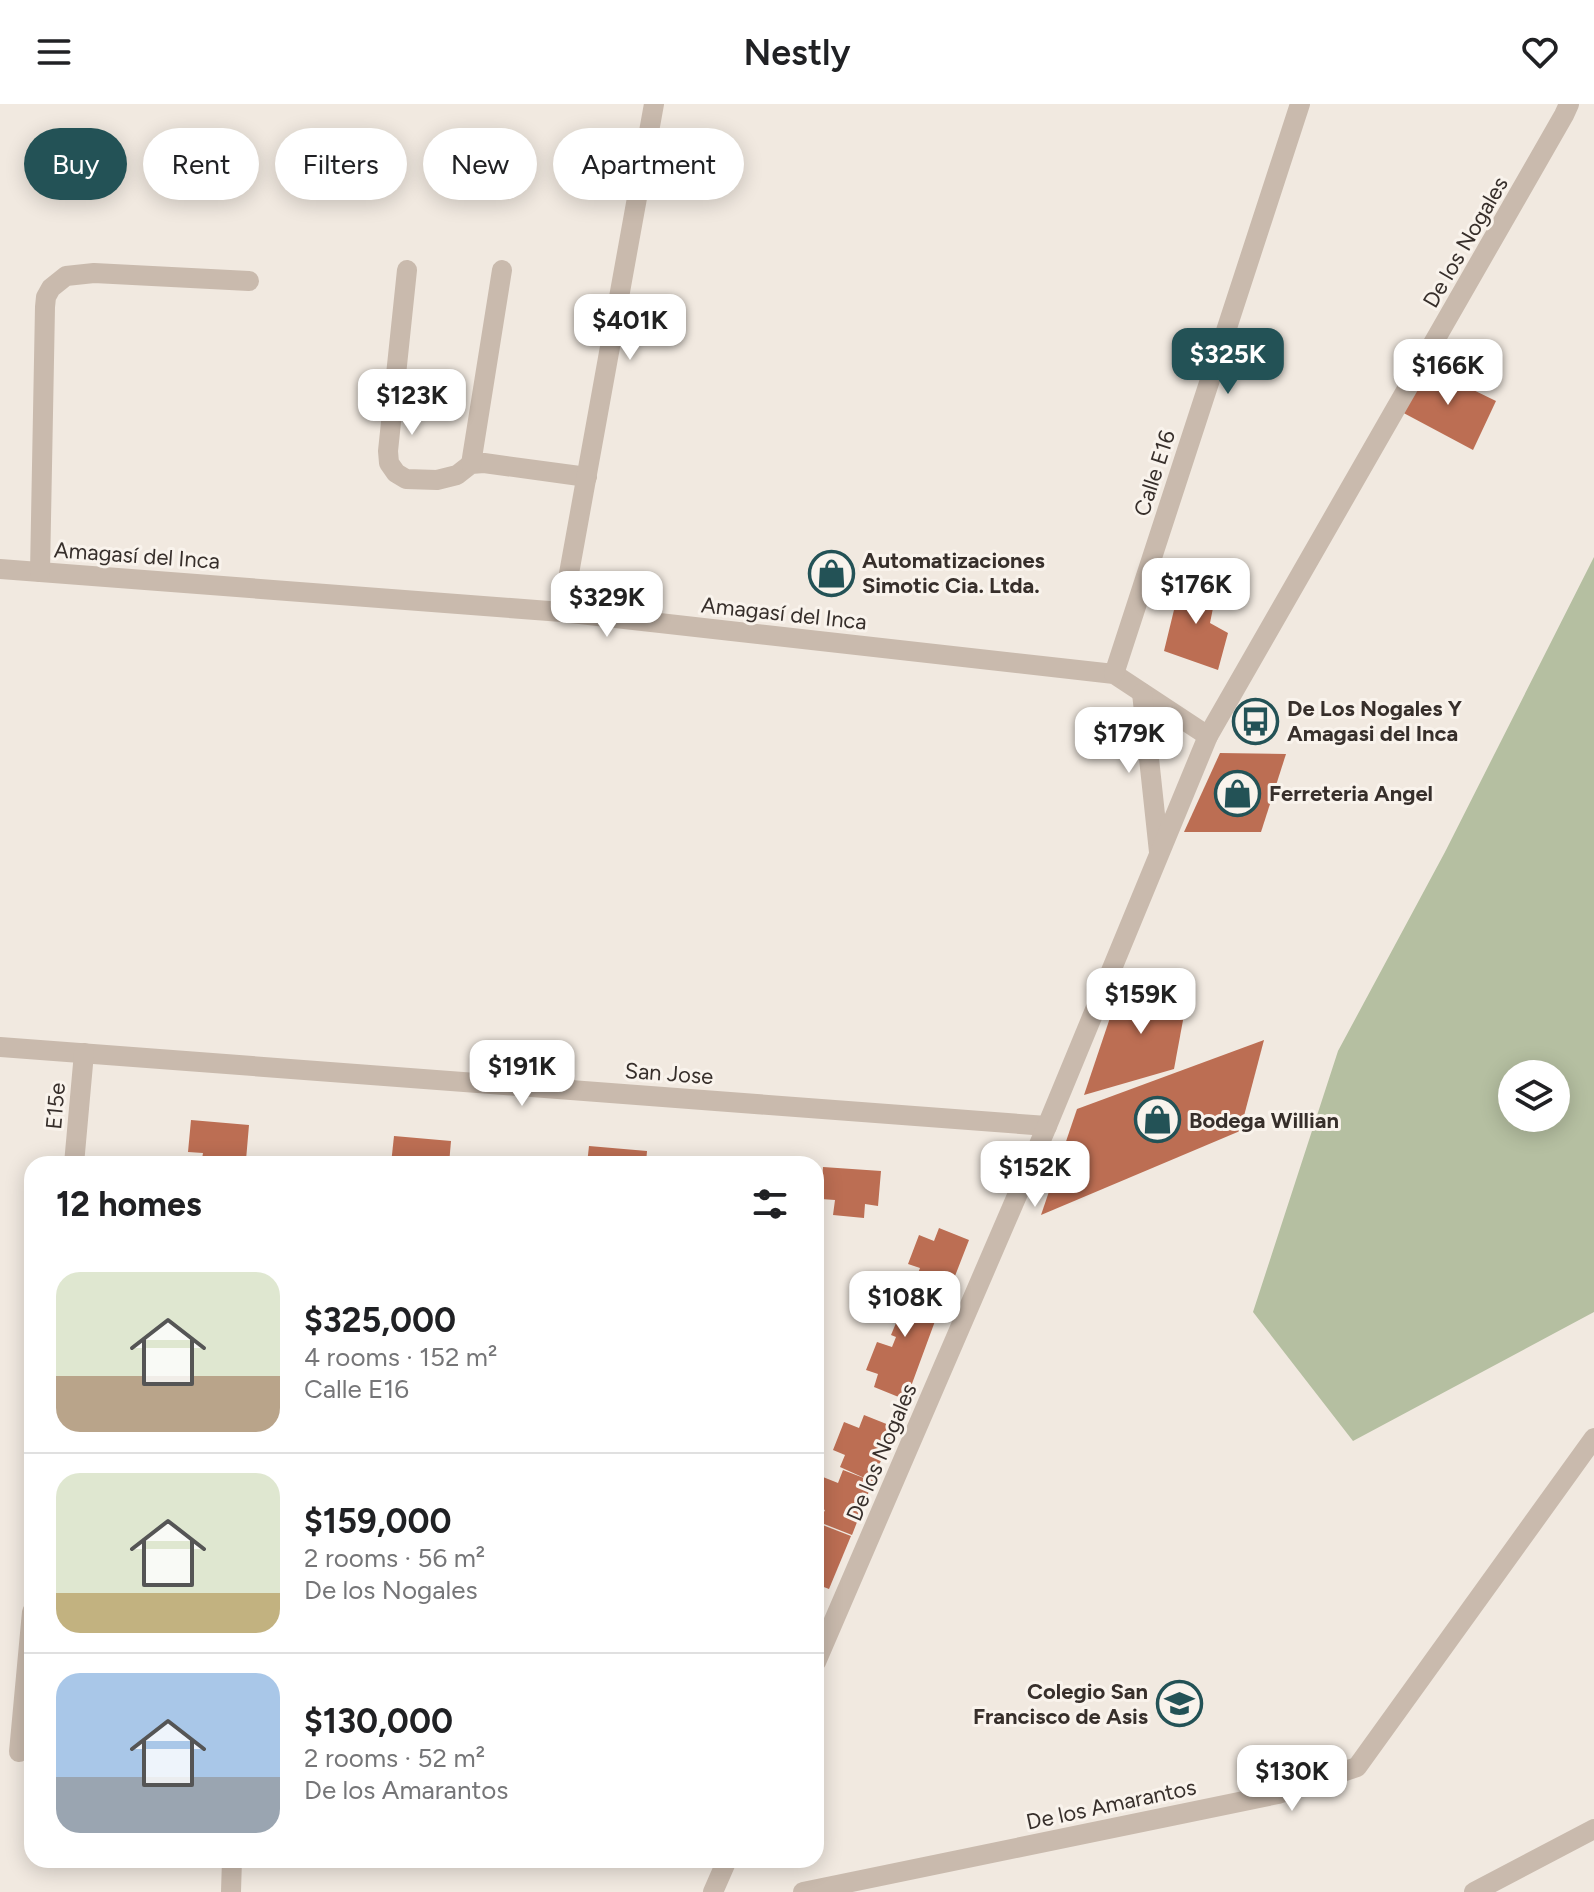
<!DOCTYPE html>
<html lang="en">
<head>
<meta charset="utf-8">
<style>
  :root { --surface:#fff; --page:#f2f2f2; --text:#202124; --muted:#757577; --line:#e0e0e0; --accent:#235256 }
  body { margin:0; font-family:Figtree,sans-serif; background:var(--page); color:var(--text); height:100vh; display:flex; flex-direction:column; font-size:30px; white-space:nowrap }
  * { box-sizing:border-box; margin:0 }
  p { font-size:26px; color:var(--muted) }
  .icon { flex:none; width:44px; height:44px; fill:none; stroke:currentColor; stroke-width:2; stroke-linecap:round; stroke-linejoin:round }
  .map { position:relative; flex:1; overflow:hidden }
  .details { position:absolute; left:24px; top:1052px; width:800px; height:712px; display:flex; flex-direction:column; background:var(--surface); border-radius:24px; box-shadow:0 4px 20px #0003 }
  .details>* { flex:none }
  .guide { position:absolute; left:24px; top:24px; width:800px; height:72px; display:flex; gap:16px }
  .controls { position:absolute; left:1498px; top:956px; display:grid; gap:16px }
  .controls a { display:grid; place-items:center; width:72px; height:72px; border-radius:50%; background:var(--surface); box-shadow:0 4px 20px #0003; font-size:40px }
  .price { position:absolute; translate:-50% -68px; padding:0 18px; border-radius:16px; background:#fff; color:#222; font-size:26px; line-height:52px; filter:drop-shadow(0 2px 4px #0008) }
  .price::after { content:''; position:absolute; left:50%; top:48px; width:24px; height:18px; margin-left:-12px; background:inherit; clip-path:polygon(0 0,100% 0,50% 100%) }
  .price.current { background:var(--accent); color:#fff }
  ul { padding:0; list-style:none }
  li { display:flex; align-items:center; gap:24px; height:200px; padding:0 32px }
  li+li { border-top:2px solid var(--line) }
  li span { display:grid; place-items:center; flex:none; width:224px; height:160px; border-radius:24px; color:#555 }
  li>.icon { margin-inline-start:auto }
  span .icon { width:96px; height:96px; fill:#fffc; stroke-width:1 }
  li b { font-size:34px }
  h2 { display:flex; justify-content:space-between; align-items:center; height:96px; padding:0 32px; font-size:34px }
  .chip { padding:0 28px; border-radius:36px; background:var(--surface); box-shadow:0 4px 20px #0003; font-size:28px; line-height:72px }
  .chip.current { background:var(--accent); color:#fff }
  header { display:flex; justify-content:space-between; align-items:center; height:104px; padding:0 32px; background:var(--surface); font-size:36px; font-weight:600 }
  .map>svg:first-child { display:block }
</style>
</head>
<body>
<header><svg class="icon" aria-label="menu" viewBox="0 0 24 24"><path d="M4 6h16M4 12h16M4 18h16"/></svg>Nestly<svg class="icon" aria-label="heart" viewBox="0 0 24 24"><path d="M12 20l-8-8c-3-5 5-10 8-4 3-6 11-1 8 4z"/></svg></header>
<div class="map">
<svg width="1594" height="1788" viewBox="0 0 1594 1788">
  <rect width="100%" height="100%" fill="#f1e9e0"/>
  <path fill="#b5bfa1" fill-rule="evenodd" d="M1594,453V1208L1353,1337L1253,1208L1338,947L1445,748ZM1512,970H1556V1014H1512Z"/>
  <g fill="#bc6e53">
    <path d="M1424,262L1496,297L1473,346L1398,306Z"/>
    <path d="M1182,473L1217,484L1210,519L1228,529L1218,566L1164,547Z"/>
    <path d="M1220,649L1286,650L1261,728H1184Z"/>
    <path d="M1191,873L1174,965L1084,991L1117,893Z"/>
    <path d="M1264,936L1240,1027L1041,1111L1077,1005Z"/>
    <path d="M191,1016L249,1021L246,1056L232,1055V1060H201L203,1049L188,1048Z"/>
    <path d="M394,1032L451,1037L449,1060H391Z"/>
    <path d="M589,1042L647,1047L646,1060H587Z"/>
    <path d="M823,1063L881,1067L878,1102L865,1100L864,1114L833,1111L835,1096L821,1095Z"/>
    <path d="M939,1124L969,1136L948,1190L915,1177L920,1164L908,1160L919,1131L934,1137Z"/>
    <path d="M915,1179L945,1190L906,1296L874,1283L878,1270L866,1266L877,1238L892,1243L896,1233L891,1231L896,1219L883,1214L894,1186L909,1192Z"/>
    <path d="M864,1311L894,1323L852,1431L819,1418L825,1406L816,1403V1391L823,1373L838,1379L843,1366L869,1376L840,1363L845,1351L833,1346L844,1318L859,1324Z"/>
    <path d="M820,1420L851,1432L829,1485L816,1480V1432Z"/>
  </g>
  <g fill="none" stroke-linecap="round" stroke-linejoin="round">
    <g stroke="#c9baad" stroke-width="20">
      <path d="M407,166L388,347L389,359L396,369L406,375L437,376L457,371L471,360L484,359L587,373"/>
      <path d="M471,360L502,166"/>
      <path d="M0,465L562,508L1114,570L1208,632"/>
      <path d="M40,468L45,203L46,193L51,184L66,172L94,169L249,177"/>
      <path d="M562,508L654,0"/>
      <path d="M1114,570L1300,0"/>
      <path d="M1142,589L1159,748"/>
      <path d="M0,943L1047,1022"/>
      <path d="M74,1060L84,949"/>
      <path d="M816,1558L1047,1022L1208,632L1564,11L1569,0"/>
      <path d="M19,1648L32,1508"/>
      <path d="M231,1788L232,1756"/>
      <path d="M713,1788L727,1756"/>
      <path d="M803,1788L1278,1690L1357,1663L1594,1334"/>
      <path d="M1474,1788L1594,1725"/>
    </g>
  </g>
  <defs>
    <symbol id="shop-ring" viewBox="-11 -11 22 22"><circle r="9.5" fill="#f9f3ec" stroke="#235256" stroke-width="1.5"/><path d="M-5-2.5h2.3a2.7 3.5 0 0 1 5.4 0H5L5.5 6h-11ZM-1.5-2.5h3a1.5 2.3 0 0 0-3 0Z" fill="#235256"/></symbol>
    <symbol id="bus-ring" viewBox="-11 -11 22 22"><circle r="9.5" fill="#f9f3ec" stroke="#235256" stroke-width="1.5"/><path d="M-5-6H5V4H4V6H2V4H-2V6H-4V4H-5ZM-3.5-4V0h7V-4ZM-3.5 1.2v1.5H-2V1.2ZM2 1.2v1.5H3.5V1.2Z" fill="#235256"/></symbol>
    <symbol id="school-ring" viewBox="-11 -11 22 22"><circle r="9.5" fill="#f9f3ec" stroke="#235256" stroke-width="1.5"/><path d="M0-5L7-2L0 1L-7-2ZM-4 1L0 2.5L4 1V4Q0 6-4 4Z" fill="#235256"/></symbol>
  </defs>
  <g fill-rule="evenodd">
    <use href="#shop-ring" x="806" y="444" width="51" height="51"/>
    <use href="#bus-ring" x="1230" y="592" width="51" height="51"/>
    <use href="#shop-ring" x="1212" y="664" width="51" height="51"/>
    <use href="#shop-ring" x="1132" y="990" width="51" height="51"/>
    <use href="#school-ring" x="1154" y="1574" width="51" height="51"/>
  </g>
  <g text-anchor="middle" stroke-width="6" stroke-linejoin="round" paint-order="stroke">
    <g font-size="22" fill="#372f2b" stroke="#f9f3ec">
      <text transform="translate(1465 138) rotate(-60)" y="8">De los Nogales</text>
      <text transform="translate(1154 369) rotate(-72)" y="8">Calle E16</text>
      <text transform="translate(137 451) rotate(4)" y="8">Amagasí del Inca</text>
      <text transform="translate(784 509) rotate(6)" y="8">Amagasí del Inca</text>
      <text transform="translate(669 969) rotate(4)" y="8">San Jose</text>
      <text transform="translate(55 1002) rotate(-85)" y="8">E15e</text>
      <text transform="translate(881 1348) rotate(-67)" y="8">De los Nogales</text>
      <text transform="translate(1111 1700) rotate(-12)" y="8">De los Amarantos</text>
    </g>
    <g font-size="22" font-weight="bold" fill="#372f2b" stroke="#f9f3ec" text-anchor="start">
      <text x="862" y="464">Automatizaciones<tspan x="862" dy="25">Simotic Cia. Ltda.</tspan></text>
      <text x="1287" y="612">De Los Nogales Y<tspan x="1287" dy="25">Amagasi del Inca</tspan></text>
      <text x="1269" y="697">Ferreteria Angel</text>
      <text x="1189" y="1024">Bodega Willian</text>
      <text x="1148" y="1595" text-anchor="end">Colegio San<tspan x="1148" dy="25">Francisco de Asis</tspan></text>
    </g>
  </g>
</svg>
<div class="controls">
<a><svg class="icon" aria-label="layers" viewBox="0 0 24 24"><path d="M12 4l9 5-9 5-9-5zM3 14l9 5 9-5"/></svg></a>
</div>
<b class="price" style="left:630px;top:258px">$401K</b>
<b class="price current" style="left:1228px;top:292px">$325K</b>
<b class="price" style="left:1448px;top:303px">$166K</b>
<b class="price" style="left:412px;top:333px">$123K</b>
<b class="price" style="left:1196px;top:522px">$176K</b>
<b class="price" style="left:607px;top:535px">$329K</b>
<b class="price" style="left:1129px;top:671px">$179K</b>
<b class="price" style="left:1141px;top:932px">$159K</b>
<b class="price" style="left:522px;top:1004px">$191K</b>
<b class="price" style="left:1035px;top:1105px">$152K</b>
<b class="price" style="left:905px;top:1235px">$108K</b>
<b class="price" style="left:1292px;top:1709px">$130K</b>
<div class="guide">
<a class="chip current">Buy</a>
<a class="chip">Rent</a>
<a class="chip">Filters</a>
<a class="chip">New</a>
<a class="chip">Apartment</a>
</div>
<section class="details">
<h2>12 homes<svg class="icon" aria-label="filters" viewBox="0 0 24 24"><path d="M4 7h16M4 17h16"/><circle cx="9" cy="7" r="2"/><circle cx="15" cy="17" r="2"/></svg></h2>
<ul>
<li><span style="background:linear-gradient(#dfe7d0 65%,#b9a48a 0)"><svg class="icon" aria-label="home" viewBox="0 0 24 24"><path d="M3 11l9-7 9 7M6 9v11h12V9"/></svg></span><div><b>$325,000</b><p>4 rooms · 152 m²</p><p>Calle E16</p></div></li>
<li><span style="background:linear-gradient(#dfe7d0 75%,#c2b280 0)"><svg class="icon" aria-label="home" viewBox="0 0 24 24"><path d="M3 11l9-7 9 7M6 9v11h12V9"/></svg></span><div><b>$159,000</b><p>2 rooms · 56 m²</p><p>De los Nogales</p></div></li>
<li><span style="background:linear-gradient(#a9c7e8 65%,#9aa5b1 0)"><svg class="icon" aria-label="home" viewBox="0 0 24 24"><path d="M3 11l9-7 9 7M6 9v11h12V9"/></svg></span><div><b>$130,000</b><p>2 rooms · 52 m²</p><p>De los Amarantos</p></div></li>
</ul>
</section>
</div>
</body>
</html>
